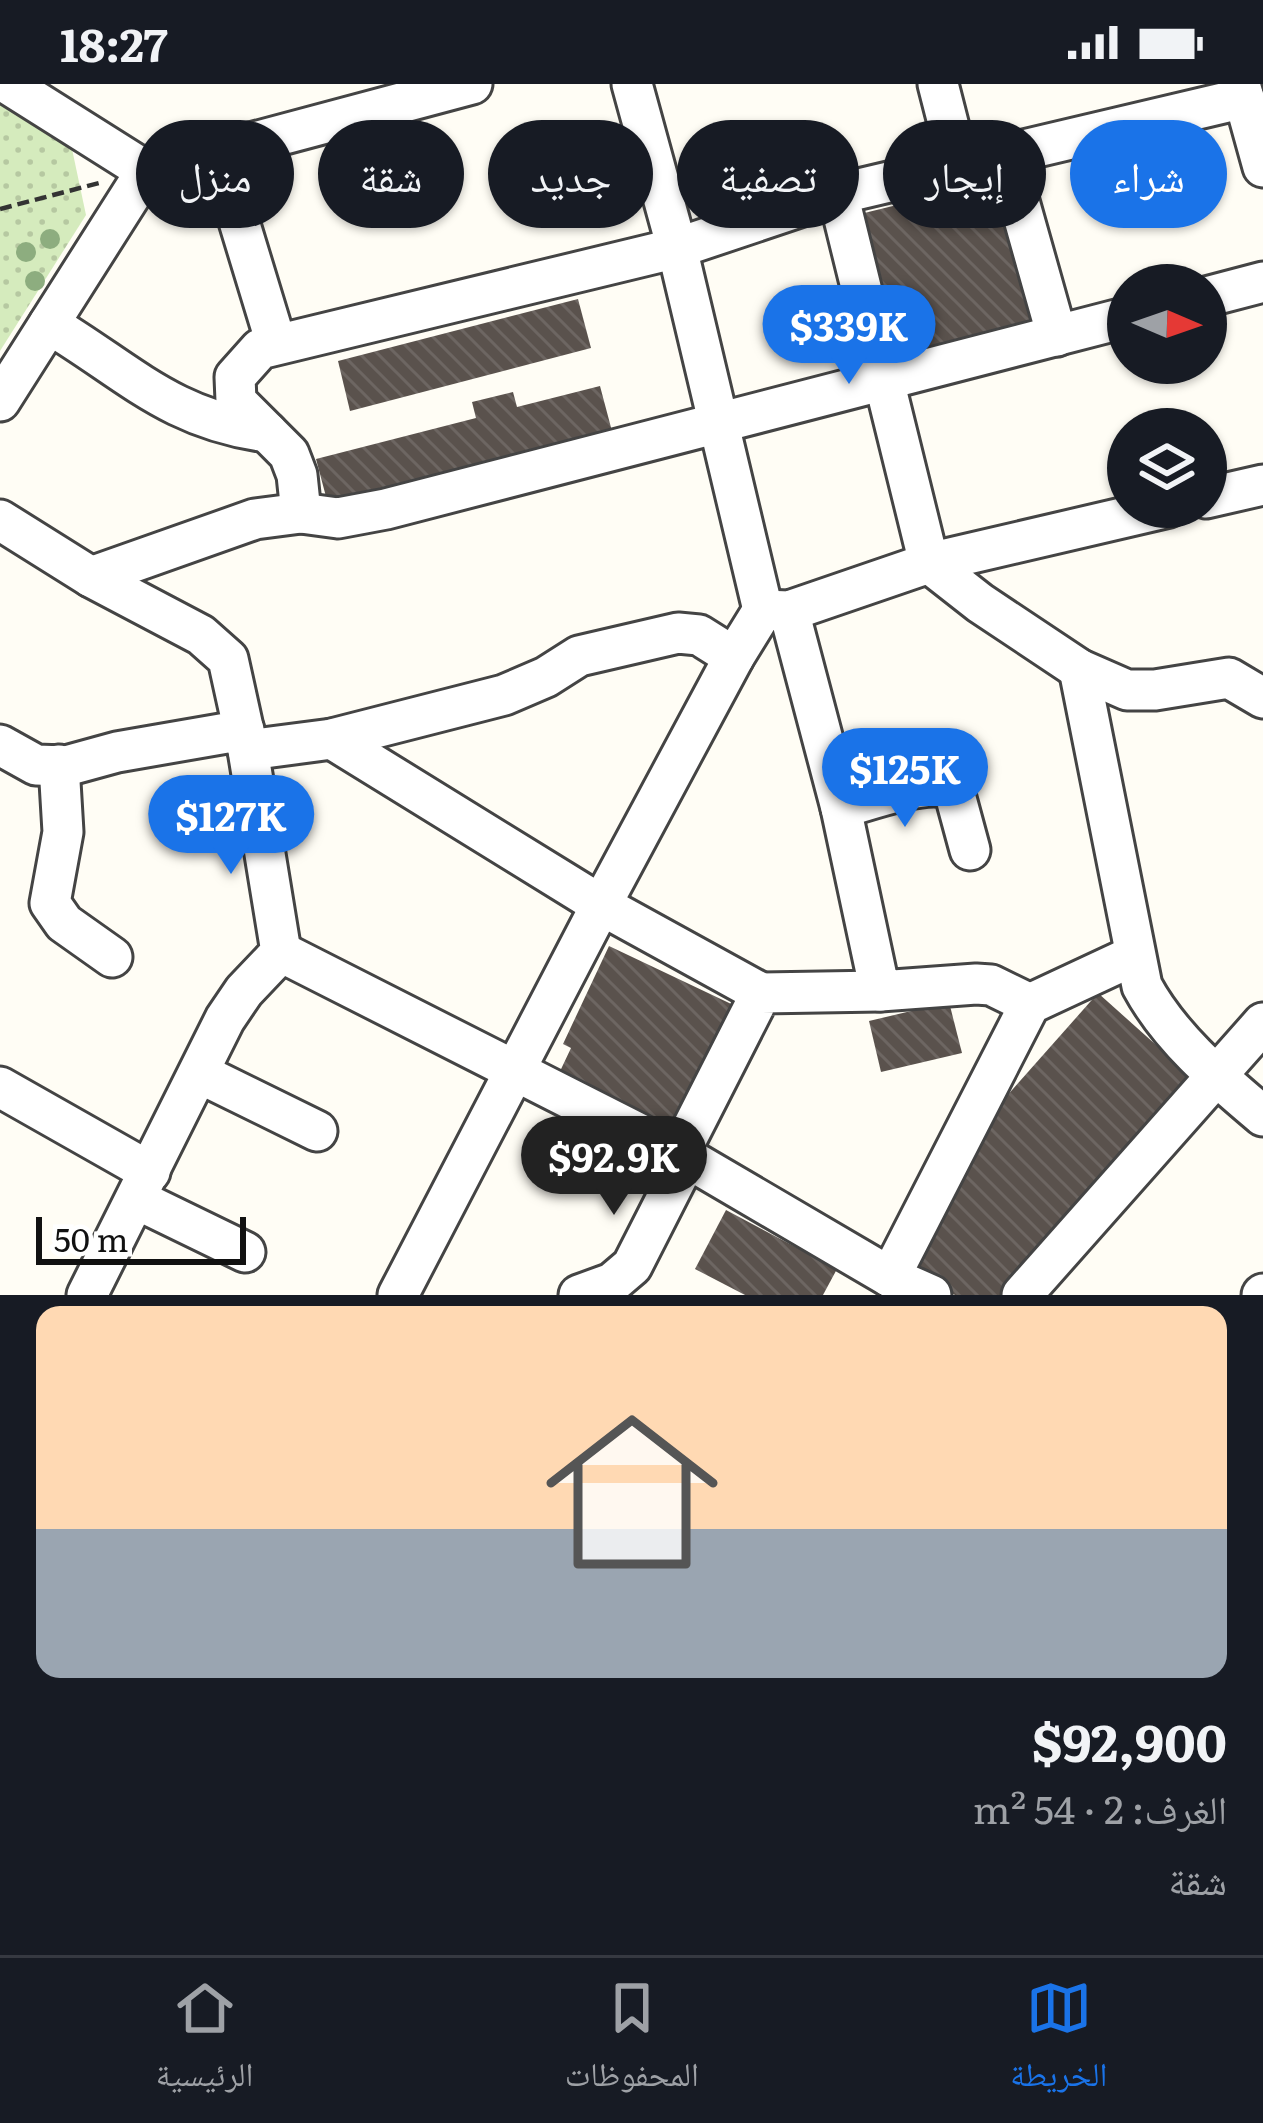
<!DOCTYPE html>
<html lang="ar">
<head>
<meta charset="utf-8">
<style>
  :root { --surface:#171b24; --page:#242831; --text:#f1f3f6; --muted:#9ea1a6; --line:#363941; --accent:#1a73e8 }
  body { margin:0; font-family:Literata,"Noto Naskh Arabic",serif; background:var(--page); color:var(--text); direction:rtl; height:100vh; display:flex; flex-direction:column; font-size:45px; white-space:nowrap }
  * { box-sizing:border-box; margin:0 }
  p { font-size:39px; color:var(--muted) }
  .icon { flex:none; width:66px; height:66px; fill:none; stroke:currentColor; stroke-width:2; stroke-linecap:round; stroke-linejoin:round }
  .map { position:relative; height:1211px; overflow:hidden; direction:ltr }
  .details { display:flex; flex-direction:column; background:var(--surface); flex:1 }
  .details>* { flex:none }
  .hud { position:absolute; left:36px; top:36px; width:1191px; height:108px; direction:rtl; display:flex; gap:24px }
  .needle { width:78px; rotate:92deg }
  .controls { position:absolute; left:1107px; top:180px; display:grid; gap:24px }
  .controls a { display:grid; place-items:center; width:120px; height:120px; border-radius:50%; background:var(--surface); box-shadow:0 3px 9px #0004; font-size:60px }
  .scale { position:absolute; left:36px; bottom:30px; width:210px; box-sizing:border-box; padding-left:12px; border:6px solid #111; border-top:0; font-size:33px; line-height:42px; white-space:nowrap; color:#111; -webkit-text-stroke:9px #fff; paint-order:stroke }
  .price { position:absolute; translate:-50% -102px; padding:0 27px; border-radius:42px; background:var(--accent); color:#fff; font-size:39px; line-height:78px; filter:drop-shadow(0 3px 6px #0008) }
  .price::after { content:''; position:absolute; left:50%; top:72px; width:36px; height:27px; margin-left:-18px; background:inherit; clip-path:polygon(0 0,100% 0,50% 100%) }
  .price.on { background:#222; color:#fff }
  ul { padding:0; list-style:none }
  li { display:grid; align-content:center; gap:24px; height:636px; padding:0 36px }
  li+li { border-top:3px solid var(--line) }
  li span { display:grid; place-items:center; height:372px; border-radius:24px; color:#555 }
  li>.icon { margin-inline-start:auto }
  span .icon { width:216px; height:216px; fill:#fffc; stroke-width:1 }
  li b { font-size:51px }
  .pill { padding:0 42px; border-radius:54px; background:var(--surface); box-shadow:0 3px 9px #0004; font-size:42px; line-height:108px }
  .pill.on { background:var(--accent); color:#fff }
  .status { display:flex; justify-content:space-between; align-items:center; height:84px; padding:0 60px; background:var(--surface); direction:ltr }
  .status svg { height:33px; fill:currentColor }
  .dock { display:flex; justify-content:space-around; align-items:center; height:168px; border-top:3px solid var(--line); background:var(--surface); font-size:33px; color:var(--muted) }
  .dock a { display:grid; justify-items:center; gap:6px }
  .dock .on { color:var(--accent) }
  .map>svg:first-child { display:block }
</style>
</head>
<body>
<div class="status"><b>18:27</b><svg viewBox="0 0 49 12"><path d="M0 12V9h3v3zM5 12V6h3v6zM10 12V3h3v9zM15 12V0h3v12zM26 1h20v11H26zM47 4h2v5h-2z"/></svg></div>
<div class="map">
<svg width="1263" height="1211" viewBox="0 0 1263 1211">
  <defs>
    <pattern id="park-dots" width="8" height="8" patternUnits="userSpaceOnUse" patternTransform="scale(3)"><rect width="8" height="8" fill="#d5ebbd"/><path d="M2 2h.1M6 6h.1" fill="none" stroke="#b6c8a1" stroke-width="1.8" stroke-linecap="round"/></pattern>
    <pattern id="building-back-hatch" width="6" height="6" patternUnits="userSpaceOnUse" patternTransform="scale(3)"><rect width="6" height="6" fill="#5a524d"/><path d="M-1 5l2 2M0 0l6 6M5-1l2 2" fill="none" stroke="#6d6662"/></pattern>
  </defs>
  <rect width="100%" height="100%" fill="#fffdf5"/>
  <path fill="url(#park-dots)" d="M0,19L72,65L86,131L0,267Z"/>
  <g fill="url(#building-back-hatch)">
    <path d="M991,98L1015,137L1043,254L902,290L852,132Z"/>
    <path d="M578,215L591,264L350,327L338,277Z"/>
    <path d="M600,302L613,351L329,424L316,375L476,334L472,318L513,308L517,323Z"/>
    <path d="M609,862L746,927L682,1061L554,1000L571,964L563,960Z"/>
    <path d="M1098,909L1193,994L1005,1211H955L900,1183L959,1066Z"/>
    <path d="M949,918L962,969L881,988L869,937Z"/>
    <path d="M726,1126L837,1185L823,1211H745L695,1185Z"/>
  </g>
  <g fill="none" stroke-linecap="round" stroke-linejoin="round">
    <defs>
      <g id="minor">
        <path d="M8,0L146,87"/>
        <path d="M632,0L677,164L763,526"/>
        <path d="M938,0L959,82"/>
        <path d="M1240,0L1263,83"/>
        <path d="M217,65L276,259"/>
        <path d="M1006,71L1057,252"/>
        <path d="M838,110L929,479L980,519L1079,585L1127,606H1155L1229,594L1263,614"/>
        <path d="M1206,213L1263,198"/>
        <path d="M49,240C129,288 170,335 267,348"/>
        <path d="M0,317L146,87L472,0"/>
        <path d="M1206,414L1263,401"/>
        <path d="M301,429L297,391L289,370L236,317L235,293L260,265L677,164L838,110L1244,14"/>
        <path d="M0,436L91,493L201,551L228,575L248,666L281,868L244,907L225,935L87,1211"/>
        <path d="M91,493L255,435L301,429L338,434L386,425L1128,233"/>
        <path d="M789,527L841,724L880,907L976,900L991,901L1030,920"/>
        <path d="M1079,585L1142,902C1170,954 1218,994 1263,1032"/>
        <path d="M332,655L601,821L761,909"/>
        <path d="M0,661L36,681L66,682L117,668L244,646"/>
        <path d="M248,666L332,655L504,611L546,593L579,572L678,549L699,551L734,573"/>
        <path d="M59,681L63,748L50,819L64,839L112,873"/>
        <path d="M841,724C868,717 930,692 954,707L970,766"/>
        <path d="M281,868L687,1074L890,1193L931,1211"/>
        <path d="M199,989L317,1047"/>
        <path d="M0,1003L150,1088"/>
        <path d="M679,1070L761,909L880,907"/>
        <path d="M136,1115L245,1168"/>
        <path d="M890,1193L1030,920L1135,871"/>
        <path d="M398,1211L601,821L734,573L763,526L789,527L929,479L1169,423"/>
        <path d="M579,1211L612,1199L632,1182L687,1074"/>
        <path d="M1022,1211L1263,939"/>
        <path d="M1262,1211L1263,1210"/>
      </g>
    </defs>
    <use href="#minor" stroke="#444" stroke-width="45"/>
    <path stroke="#333" stroke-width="4.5" stroke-dasharray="12 6" stroke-linecap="butt" d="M0,125L99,99"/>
    <use href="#minor" stroke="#fff" stroke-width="39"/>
  </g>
  <g fill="#8dad7f">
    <circle cx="50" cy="155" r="10"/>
    <circle cx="26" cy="168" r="10"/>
    <circle cx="35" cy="197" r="10"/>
  </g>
</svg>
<div class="controls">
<a><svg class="needle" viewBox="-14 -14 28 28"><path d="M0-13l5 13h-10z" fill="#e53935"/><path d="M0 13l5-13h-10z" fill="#9ea1a6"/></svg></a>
<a><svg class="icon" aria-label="layers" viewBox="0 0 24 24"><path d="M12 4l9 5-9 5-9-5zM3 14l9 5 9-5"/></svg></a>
</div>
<div class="scale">50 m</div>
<b class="price" style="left:849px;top:303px">$339K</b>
<b class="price" style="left:905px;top:746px">$125K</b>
<b class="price" style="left:231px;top:793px">$127K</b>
<b class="price on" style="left:614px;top:1134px">$92.9K</b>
<div class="hud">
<a class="pill on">شراء</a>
<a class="pill">إيجار</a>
<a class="pill">تصفية</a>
<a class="pill">جديد</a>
<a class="pill">شقة</a>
<a class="pill">منزل</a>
</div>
</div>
<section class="details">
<ul>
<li><span style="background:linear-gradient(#ffd9b3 60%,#9aa5b1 0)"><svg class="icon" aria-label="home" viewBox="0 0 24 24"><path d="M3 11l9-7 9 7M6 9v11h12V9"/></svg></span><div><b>$92,900</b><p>الغرف: 2 · 54 m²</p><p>شقة</p></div></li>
</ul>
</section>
<nav class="dock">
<a class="on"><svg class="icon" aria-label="map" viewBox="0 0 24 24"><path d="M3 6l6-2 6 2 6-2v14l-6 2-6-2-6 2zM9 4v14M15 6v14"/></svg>الخريطة</a>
<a><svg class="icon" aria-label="saved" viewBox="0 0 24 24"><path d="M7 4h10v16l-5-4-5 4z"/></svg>المحفوظات</a>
<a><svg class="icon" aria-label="home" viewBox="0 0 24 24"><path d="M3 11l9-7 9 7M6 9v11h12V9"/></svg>الرئيسية</a>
</nav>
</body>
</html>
